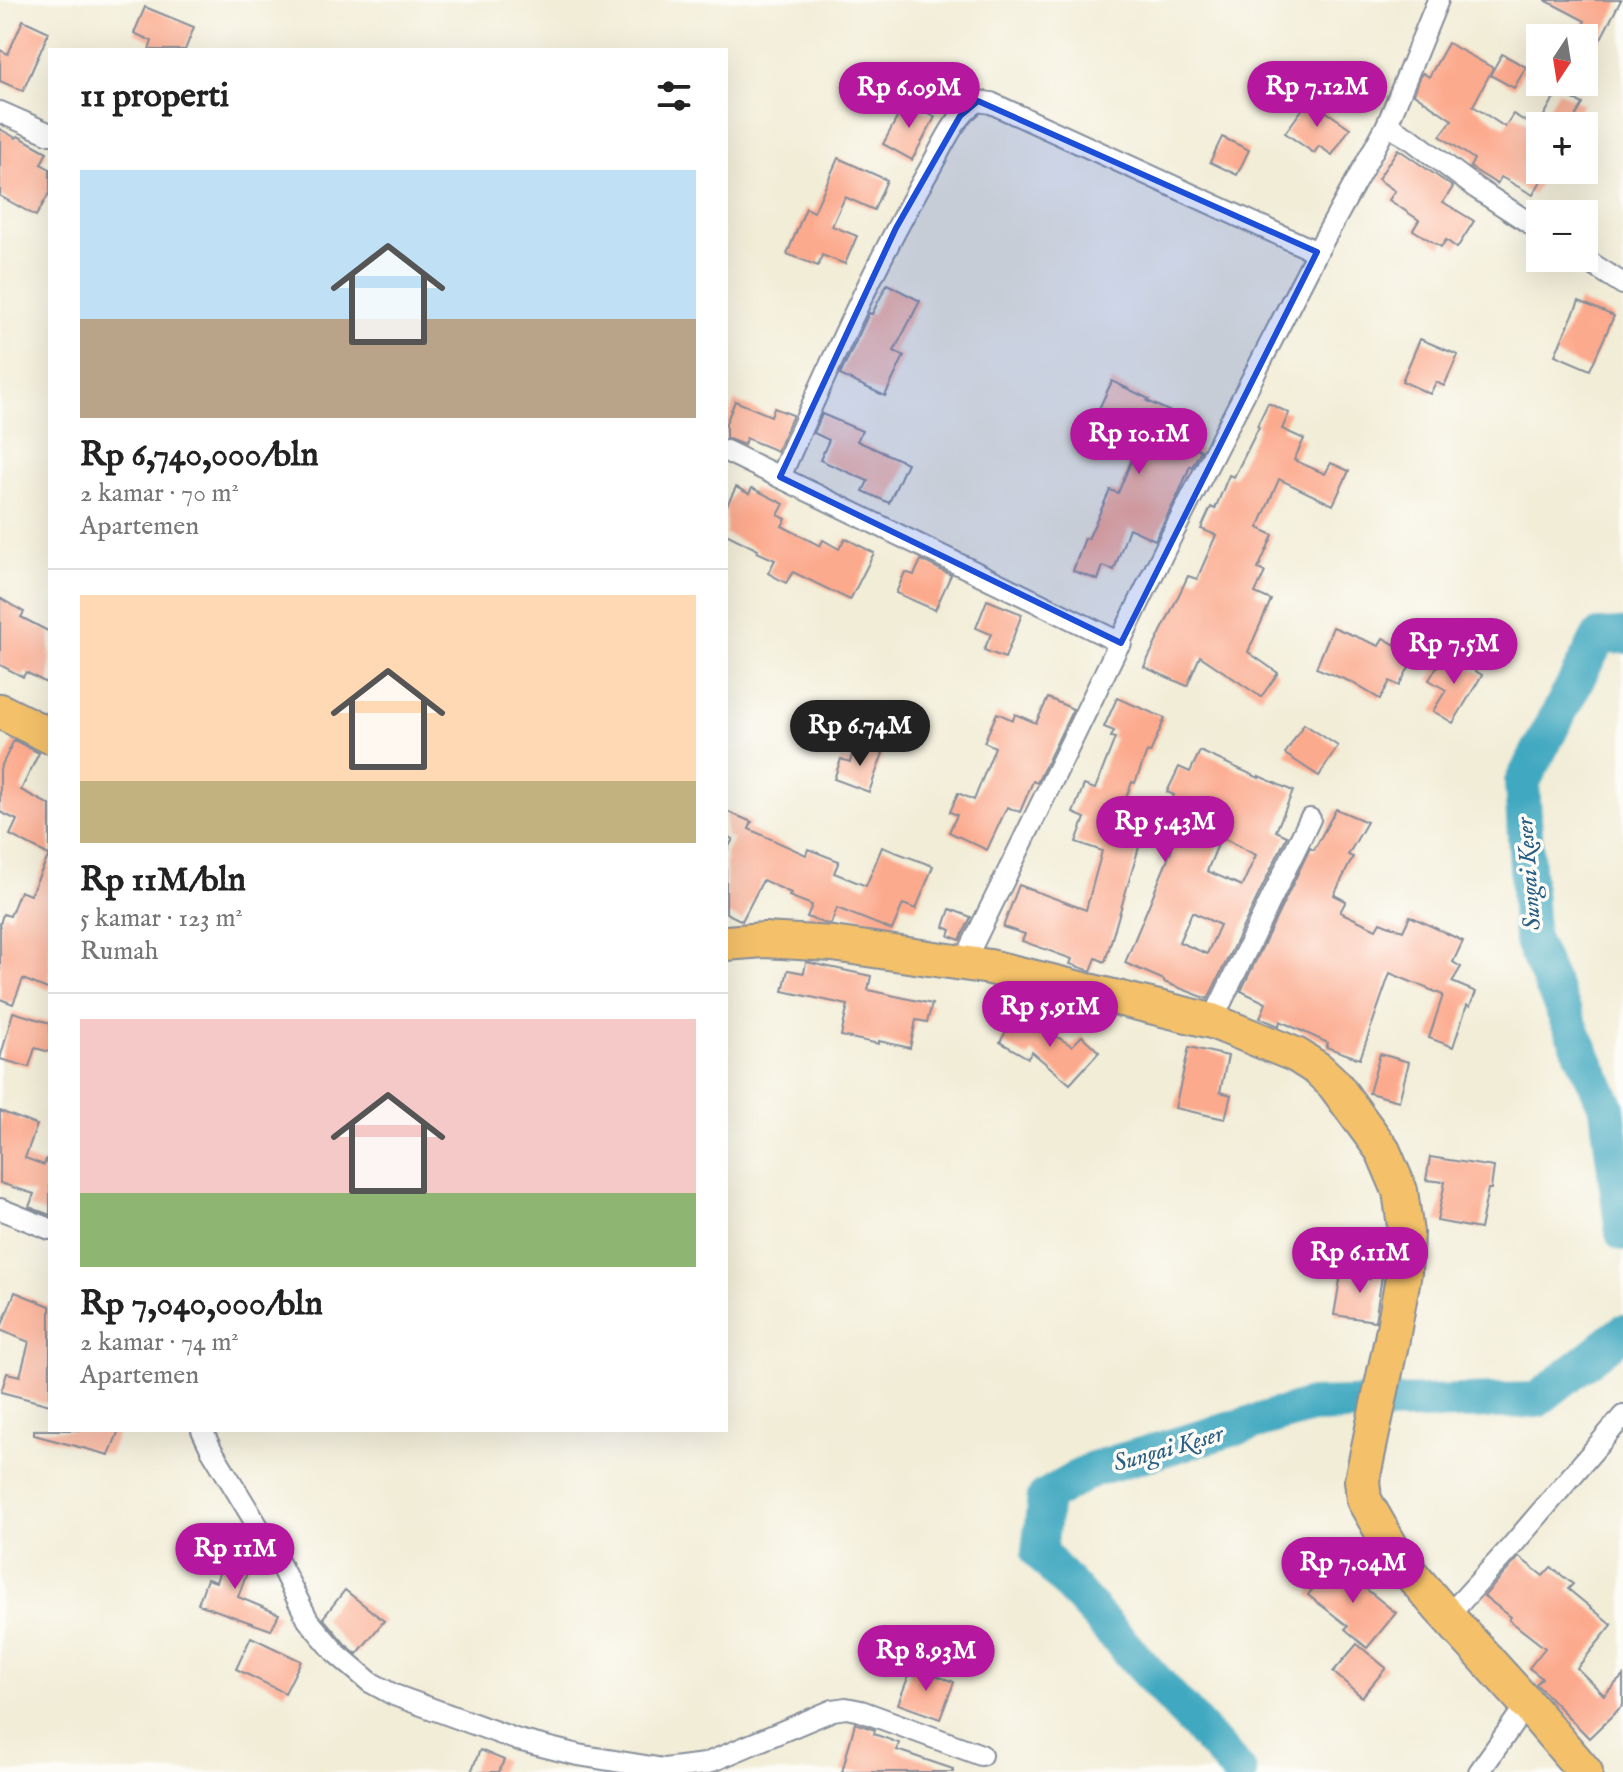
<!DOCTYPE html>
<html lang="id">
<head>
<meta charset="utf-8">
<style>
  :root { --surface:#fff; --page:#f2f2f2; --text:#222; --muted:#767676; --line:#e0e0e0; --accent:#b5179e }
  body { margin:0; font-family:"IM FELL English",serif; background:var(--page); color:var(--text); height:100vh; display:flex; flex-direction:column; font-size:30px; white-space:nowrap }
  * { box-sizing:border-box; margin:0 }
  p { font-size:26px; color:var(--muted) }
  .icon { flex:none; width:44px; height:44px; fill:none; stroke:currentColor; stroke-width:2; stroke-linecap:round; stroke-linejoin:round }
  .map { position:relative; flex:1; overflow:hidden }
  .panel { position:absolute; left:48px; top:48px; width:680px; height:1384px; display:flex; flex-direction:column; background:var(--surface); border-radius:0px; box-shadow:0 8px 32px #0002 }
  .panel>* { flex:none }
  .needle { width:52px; rotate:192deg }
  .tools { position:absolute; left:1526px; top:24px; display:grid; gap:16px }
  .tools a { display:grid; place-items:center; width:72px; height:72px; border-radius:0px; background:var(--surface); box-shadow:0 8px 32px #0002; font-size:40px }
  .price { position:absolute; translate:-50% -68px; padding:0 18px; border-radius:28px; background:var(--accent); color:#fff; font-size:26px; line-height:52px; filter:drop-shadow(0 2px 4px #0008) }
  .price::after { content:''; position:absolute; left:50%; top:48px; width:24px; height:18px; margin-left:-12px; background:inherit; clip-path:polygon(0 0,100% 0,50% 100%) }
  .price.on { background:#222; color:#fff }
  ul { padding:0; list-style:none }
  li { display:grid; align-content:center; gap:16px; height:424px; padding:0 32px }
  li+li { border-top:2px solid var(--line) }
  li span { display:grid; place-items:center; height:248px; border-radius:0px; color:#555 }
  li>.icon { margin-inline-start:auto }
  span .icon { width:144px; height:144px; fill:#fffc; stroke-width:1 }
  li b { font-size:34px }
  h2 { display:flex; justify-content:space-between; align-items:center; height:96px; padding:0 32px; font-size:34px }
  .map>svg:first-child { display:block }
</style>
</head>
<body>
<div class="map">
<svg width="1623" height="1772" viewBox="0 0 1623 1772">
  <rect width="100%" height="100%" fill="#fdfcf7"/>
  <filter id="ink" filterUnits="userSpaceOnUse"><feTurbulence type="fractalNoise" baseFrequency=".0125" numOctaves="2"/><feDisplacementMap in="SourceGraphic" scale="16" xChannelSelector="R" yChannelSelector="G"/><feConvolveMatrix kernelMatrix="1 2 1 2 8 2 1 2 1" color-interpolation-filters="sRGB"/></filter>
  <filter id="wash" filterUnits="userSpaceOnUse"><feTurbulence type="fractalNoise" baseFrequency=".006" numOctaves="4" result="noise"/><feDisplacementMap in="SourceGraphic" scale="32" xChannelSelector="R" yChannelSelector="G"/><feGaussianBlur stdDeviation="1.8" result="paint"/><feColorMatrix in="noise" values="0 0 0 0 0 0 0 0 0 0 0 0 0 0 0 0 0 1.4 0 .05"/><feComposite in="paint" operator="in"/></filter>
  <g filter="url(#wash)">
    <rect width="100%" height="100%" fill="#f2edd7"/>
    <g fill="none" stroke-linecap="round" stroke-linejoin="round">
      <g stroke="#40a8c0" stroke-width="36">
        <path d="M1623,636L1599,637L1522,783L1531,939L1607,1108L1623,1233"/>
        <path d="M1239,1772L1039,1552L1045,1497L1093,1469L1311,1406L1537,1400L1623,1332"/>
      </g>
    </g>
    <g id="blocks">
      <g fill="#fcaa8e" fill-rule="evenodd">
        <path d="M1545,0H1621L1597,46L1578,36L1585,21Z"/>
        <path d="M145,7L194,27L185,50H149L152,41L134,33Z"/>
        <path d="M23,20L49,32L23,91L0,81V50L8,54Z"/>
        <path d="M1448,43L1493,68L1473,106L1505,127L1513,114L1540,130V170H1547L1533,195L1501,177L1497,184L1470,167L1474,159L1440,136L1452,120L1414,94L1421,75L1423,73L1429,77Z"/>
        <path d="M1502,54L1526,67L1514,88L1490,75Z"/>
        <path d="M1558,91L1583,104L1570,126H1538Z"/>
        <path d="M1309,100L1350,128L1332,155L1319,146L1314,153L1285,133Z"/>
        <path d="M906,101L935,117L912,160L883,144Z"/>
        <path d="M0,129L16,138L18,136L47,152L41,164L50,169V192L36,216L0,196Z"/>
        <path d="M1222,137L1249,150L1237,175L1210,162Z"/>
        <path d="M1398,149L1453,187L1443,202L1474,221L1457,248L1446,240L1441,247L1413,230L1419,220L1389,200L1395,191L1378,179Z"/>
        <path d="M838,158L887,180L874,210L845,197L832,226L857,236L845,264L822,255L818,266L787,254L806,208L814,212Z"/>
        <path d="M887,284L920,301L894,351L904,356L885,396L840,375L869,313L872,314Z"/>
        <path d="M1579,301L1614,316L1590,370L1555,355Z"/>
        <path d="M1420,339L1458,355L1444,386L1436,382L1430,394L1402,381Z"/>
        <path d="M1112,381L1149,399L1147,401L1197,424L1187,444L1201,450L1192,467L1190,466L1179,493L1155,540L1129,528L1114,570L1103,566L1098,580L1073,571L1085,538L1088,539L1110,490L1118,493L1140,440L1094,419Z"/>
        <path d="M735,401L771,416L774,408L793,415L777,451L746,438L744,445L726,438V423Z"/>
        <path d="M1268,403L1289,413L1282,429L1304,439L1294,460L1325,474L1331,463L1349,471L1333,505L1279,479L1258,528L1273,535L1258,569L1265,572L1255,593L1271,600L1248,652L1278,673L1261,697L1200,656L1187,686L1144,667L1188,576L1197,579L1216,535L1201,529L1211,507L1215,509L1229,475L1234,477L1259,427L1257,426Z"/>
        <path d="M822,414L862,431L857,441L907,463L889,503L863,491L868,481L820,460L829,440L814,433Z"/>
        <path d="M736,487L749,494L752,488L784,504L778,515L786,519L782,526L820,546L823,540L839,549L845,538L874,553L850,600L793,572L786,583L768,573L775,560L757,552L758,550L726,534V507Z"/>
        <path d="M921,560L951,575L935,610L896,593L905,572L914,575Z"/>
        <path d="M0,598L24,612L21,617L50,632V685L26,672L23,677L0,665Z"/>
        <path d="M987,600L1022,614L1005,658L984,650L991,634L976,628Z"/>
        <path d="M1333,627L1379,646L1383,638L1415,656L1399,686L1390,681L1380,699L1351,682L1316,668Z"/>
        <path d="M1445,653L1482,675L1453,723L1433,711L1446,690L1429,680Z"/>
        <path d="M1048,698L1073,709L1037,783L1033,781L1020,812L1007,807L987,850L949,832L957,815L950,812L958,793L974,800L995,747L984,742L997,713L1013,720L1015,714L1036,723Z"/>
        <path d="M1117,698L1165,718L1150,753L1147,752L1135,783L1132,782L1121,811L1161,826L1174,795L1167,792L1179,767L1190,772L1200,751L1259,778V776L1293,791L1276,831L1287,836L1208,999L1164,982V980L1125,963L1172,849L1142,837L1105,962L1096,958L1091,971L1070,964L1072,959L1022,941L1025,934L1003,927L1019,885L1086,910L1102,851L1076,842L1085,818L1073,813L1084,785L1095,789L1115,738L1111,737L1114,731L1104,727ZM1221,837L1256,855L1242,886L1207,871ZM1192,912L1220,925L1207,954L1179,942Z"/>
        <path d="M1304,724L1338,746L1319,776L1285,754Z"/>
        <path d="M14,740L39,753L21,790L50,805V990L23,979L13,1004L0,999V924L3,914L10,916L20,891L30,895L49,855L10,835L17,820L0,812V769Z"/>
        <path d="M856,743L883,753L869,792L834,779L841,759L850,762Z"/>
        <path d="M1336,809L1367,822L1348,855L1353,857L1334,895L1346,901L1340,912L1376,929L1380,922L1403,931L1410,916L1463,941L1453,962L1461,967L1452,982L1476,992L1470,1006L1467,1005L1453,1047L1429,1038L1443,995L1390,973L1360,1059L1326,1047L1328,1043L1280,1021L1279,1026L1260,1018L1266,1003L1241,991L1310,848L1314,850Z"/>
        <path d="M726,811L752,822L749,829L806,855L808,849L839,861L834,873L866,886L882,847L933,866L916,909L903,904L892,930L837,908L831,924L823,923L807,917L812,905L789,896L791,893L763,880L742,921L726,913V852L733,839L726,836Z"/>
        <path d="M950,909L971,917L960,940L949,936L951,930L944,927Z"/>
        <path d="M806,962L871,976L868,990L932,1004L927,1022L916,1020L910,1048L879,1041V1044L841,1036L848,1005L783,991L788,970L804,973Z"/>
        <path d="M13,1012L50,1023V1052L35,1048L29,1067L0,1059Z"/>
        <path d="M1014,1017L1030,1027L1033,1022L1072,1046L1082,1036L1099,1052L1070,1084L1032,1052L1028,1058L1000,1042Z"/>
        <path d="M1189,1047L1228,1056L1220,1092L1231,1095L1225,1119L1175,1108Z"/>
        <path d="M1380,1054L1409,1062L1399,1101L1369,1093Z"/>
        <path d="M0,1111L37,1125L25,1158L44,1165L48,1155H50V1215L29,1207L34,1194L0,1183Z"/>
        <path d="M1430,1157L1494,1167L1491,1189H1488L1480,1229L1437,1221L1445,1182L1426,1180Z"/>
        <path d="M1373,1261L1384,1263L1375,1321L1334,1315L1341,1274L1370,1279Z"/>
        <path d="M15,1292L50,1306V1405L1,1392L7,1373L20,1376L29,1342L0,1330Z"/>
        <path d="M34,1430H119L109,1455L34,1435Z"/>
        <path d="M229,1545L254,1554L238,1597L279,1614L271,1630L198,1604L207,1579L216,1582Z"/>
        <path d="M1519,1557L1543,1576L1551,1567L1573,1584L1568,1589L1612,1625L1577,1668L1604,1695L1623,1676V1705L1589,1738L1536,1684L1542,1678L1529,1668L1545,1648L1509,1620L1511,1617L1484,1596Z"/>
        <path d="M1346,1567L1368,1584L1365,1588L1396,1613L1367,1648L1345,1629L1348,1626L1308,1595L1325,1573L1335,1581Z"/>
        <path d="M345,1590L384,1621L357,1654L345,1644L323,1618Z"/>
        <path d="M251,1637L301,1661L285,1693L236,1669Z"/>
        <path d="M1357,1644L1386,1668L1362,1697L1333,1672Z"/>
        <path d="M912,1667L954,1682L940,1719L898,1704Z"/>
        <path d="M855,1723L875,1730L874,1734L899,1743L897,1750L953,1769V1772H842Z"/>
        <path d="M480,1750L504,1760L499,1772H471Z"/>
      </g>
    </g>
  </g>
  <g filter="url(#ink)">
    <use href="#blocks" fill-opacity="0" stroke="#868e9a" stroke-width="2"/>
    <g fill="none" stroke-linecap="round" stroke-linejoin="round">
      <defs>
        <g id="minor">
          <path d="M0,112L50,134"/>
          <path d="M1387,125L1438,0"/>
          <path d="M1583,258L1623,284"/>
          <path d="M726,451L1121,643"/>
          <path d="M780,477C826,373 872,269 929,170C943,146 954,116 978,101L991,103L1317,252"/>
          <path d="M964,962L1169,541L1317,252L1387,125L1411,139L1476,188L1540,230"/>
          <path d="M1212,1021L1310,819"/>
          <path d="M0,1209L50,1229"/>
          <path d="M202,1430L211,1449L274,1553L308,1620L336,1653L370,1682L394,1695L518,1740L578,1755L664,1769L705,1764L833,1710L846,1708L861,1711L981,1755"/>
          <path d="M1447,1617L1510,1548L1623,1416"/>
          <path d="M1479,1772L1527,1704"/>
        </g>
        <g id="trunk">
          <path d="M0,711L50,736"/>
          <path d="M726,943L764,940L833,944L990,967L1212,1021L1296,1055L1318,1069L1334,1084L1383,1151L1400,1191L1406,1233L1404,1272L1392,1339L1362,1480L1364,1500L1398,1559L1439,1607L1527,1704L1585,1772"/>
        </g>
      </defs>
      <use href="#minor" stroke="#868e9a" stroke-width="24"/>
      <use href="#trunk" stroke="#868e9a" stroke-width="38"/>
      <use href="#minor" stroke="#fff" stroke-width="20"/>
      <use href="#trunk" stroke="#f4c16a" stroke-width="34"/>
    </g>
  </g>
  <path fill="#1d4ed8" fill-opacity="0.2" stroke="#1d4ed8" stroke-width="6" stroke-linejoin="round" d="M978,101L1317,252L1121,643L780,477L896,228L960,116Z"/>
  <g text-anchor="middle" stroke-width="7" stroke-linejoin="round" paint-order="stroke">
    <g font-size="24" font-style="italic" fill="#2a5f85" stroke="#fdfcf7">
      <text transform="translate(1528 874) rotate(-94)" y="8">Sungai Keser</text>
      <text transform="translate(1168 1448) rotate(-16)" y="8">Sungai Keser</text>
    </g>
  </g>
</svg>
<div class="tools">
<a><svg class="needle" viewBox="-14 -14 28 28"><path d="M0-13l5 13h-10z" fill="#e53935"/><path d="M0 13l5-13h-10z" fill="#767676"/></svg></a>
<a>+</a>
<a>−</a>
</div>
<b class="price" style="left:1317px;top:129px">Rp 7.12M</b>
<b class="price" style="left:909px;top:130px">Rp 6.09M</b>
<b class="price" style="left:1139px;top:476px">Rp 10.1M</b>
<b class="price" style="left:1454px;top:686px">Rp 7.5M</b>
<b class="price on" style="left:860px;top:768px">Rp 6.74M</b>
<b class="price" style="left:1165px;top:864px">Rp 5.43M</b>
<b class="price" style="left:1050px;top:1049px">Rp 5.91M</b>
<b class="price" style="left:1360px;top:1295px">Rp 6.11M</b>
<b class="price" style="left:235px;top:1591px">Rp 11M</b>
<b class="price" style="left:1353px;top:1605px">Rp 7.04M</b>
<b class="price" style="left:926px;top:1693px">Rp 8.93M</b>
<section class="panel">
<h2>11 properti<svg class="icon" aria-label="filters" viewBox="0 0 24 24"><path d="M4 7h16M4 17h16"/><circle cx="9" cy="7" r="2"/><circle cx="15" cy="17" r="2"/></svg></h2>
<ul>
<li><span style="background:linear-gradient(#bfe0f5 60%,#b9a48a 0)"><svg class="icon" aria-label="home" viewBox="0 0 24 24"><path d="M3 11l9-7 9 7M6 9v11h12V9"/></svg></span><div><b>Rp 6,740,000/bln</b><p>2 kamar · 70 m²</p><p>Apartemen</p></div></li>
<li><span style="background:linear-gradient(#ffd9b3 75%,#c2b280 0)"><svg class="icon" aria-label="home" viewBox="0 0 24 24"><path d="M3 11l9-7 9 7M6 9v11h12V9"/></svg></span><div><b>Rp 11M/bln</b><p>5 kamar · 123 m²</p><p>Rumah</p></div></li>
<li><span style="background:linear-gradient(#f6c9c9 70%,#8fb573 0)"><svg class="icon" aria-label="home" viewBox="0 0 24 24"><path d="M3 11l9-7 9 7M6 9v11h12V9"/></svg></span><div><b>Rp 7,040,000/bln</b><p>2 kamar · 74 m²</p><p>Apartemen</p></div></li>
</ul>
</section>
</div>
</body>
</html>
